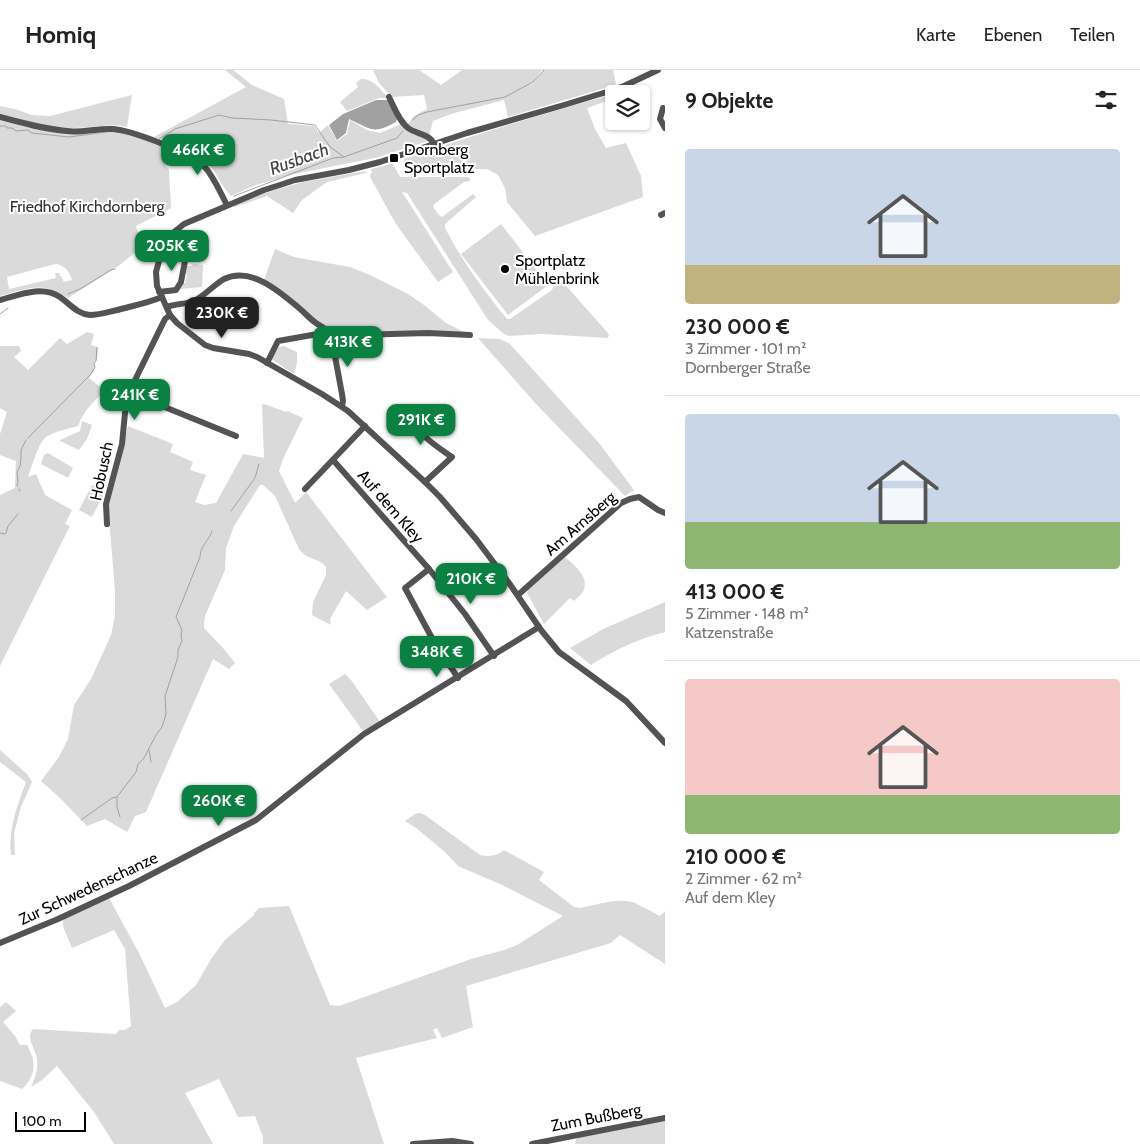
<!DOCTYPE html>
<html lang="de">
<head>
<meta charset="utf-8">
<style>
  :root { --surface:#fff; --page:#f2f2f2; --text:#222; --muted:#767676; --line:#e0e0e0; --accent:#0b8043 }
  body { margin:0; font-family:Cabin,sans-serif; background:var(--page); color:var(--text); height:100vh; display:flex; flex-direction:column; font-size:19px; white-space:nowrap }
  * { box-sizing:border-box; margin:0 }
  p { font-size:16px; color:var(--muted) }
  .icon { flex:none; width:28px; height:28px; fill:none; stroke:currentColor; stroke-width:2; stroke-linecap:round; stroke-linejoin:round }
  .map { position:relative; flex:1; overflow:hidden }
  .side { display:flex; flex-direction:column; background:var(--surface); width:475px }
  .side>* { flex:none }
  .fabs { position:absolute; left:605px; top:15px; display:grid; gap:10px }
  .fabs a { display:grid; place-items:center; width:45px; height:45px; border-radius:5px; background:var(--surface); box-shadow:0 1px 4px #0004; font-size:25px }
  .scale { position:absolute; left:15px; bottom:12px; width:71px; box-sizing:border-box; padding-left:5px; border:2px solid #000; border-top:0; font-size:14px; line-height:18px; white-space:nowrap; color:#000; -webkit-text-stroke:4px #fff; paint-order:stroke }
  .price { position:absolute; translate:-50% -42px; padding:0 11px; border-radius:10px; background:var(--accent); color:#fff; font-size:16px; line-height:32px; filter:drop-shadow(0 1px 2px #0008) }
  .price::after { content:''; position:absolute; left:50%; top:30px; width:15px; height:11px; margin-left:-8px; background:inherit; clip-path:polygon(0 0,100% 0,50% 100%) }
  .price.selected { background:#222; color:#fff }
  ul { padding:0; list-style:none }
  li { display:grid; align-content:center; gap:10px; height:265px; padding:0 20px }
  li+li { border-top:1px solid var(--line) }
  li span { display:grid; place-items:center; height:155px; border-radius:5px; color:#555 }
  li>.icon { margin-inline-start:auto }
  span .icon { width:90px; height:90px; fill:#fffc; stroke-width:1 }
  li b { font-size:21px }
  h2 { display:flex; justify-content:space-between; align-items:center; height:60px; padding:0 20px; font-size:21px }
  header { display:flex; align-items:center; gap:30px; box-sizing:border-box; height:70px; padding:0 25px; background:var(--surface); border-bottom:1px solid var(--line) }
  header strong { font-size:24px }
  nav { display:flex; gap:28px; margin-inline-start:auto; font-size:18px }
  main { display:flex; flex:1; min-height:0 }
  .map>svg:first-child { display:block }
</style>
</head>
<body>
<header>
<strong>Homiq</strong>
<nav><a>Karte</a><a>Ebenen</a><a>Teilen</a></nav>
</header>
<main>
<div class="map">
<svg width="665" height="1074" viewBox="0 0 665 1074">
  <rect width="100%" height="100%" fill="#fff"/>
  <g fill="#dadada" fill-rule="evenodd">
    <path d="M225,0H233L252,15L284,29L288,54L314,56L319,63L328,55L337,71L347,64L350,50L367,60L380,63L401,54L428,71L375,88L294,104L256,115L231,126C221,116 217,103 208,93C196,79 171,71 154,67L246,17Z"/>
    <path d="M373,0H419L441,15L462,0H542L532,13L529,15L532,14L543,1L545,0H613L616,14L595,21L508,47L504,30L451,44L433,51L429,67L407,55L414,46L427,39L424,25L392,27L379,13Z"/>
    <path d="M361,9C373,8 380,19 388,28H379L347,41L340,32L358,17L356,13Z"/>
    <path d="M132,25L127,57C105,53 89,59 69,58C45,57 23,50 0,44V36L15,39L32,45L50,46Z"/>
    <path d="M610,25L612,28L604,32L587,38L595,59L606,78L626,73L641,106L643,127L535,166L507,132L505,118L498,105L487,99L408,100L403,95L404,89C472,65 541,45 610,25Z"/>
    <path d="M0,49L44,61H102L122,62L166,78L165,95L169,100V103L171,138L136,156L142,177L117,197L68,228C42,210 27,219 0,226ZM55,194C64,194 70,202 72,210L64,212L59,203H55L56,208L9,219L7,207Z"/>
    <path d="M390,94H393L399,105L401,107H468L470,109V111L464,112L434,134L433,137L440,146L442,147L473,124L476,127L445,154V158C462,191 484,221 507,249H510L552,220L555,213L561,210L607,262L609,265L608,268L542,264L509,266L504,264L488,250L407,123L402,122L453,202L438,212L396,154L370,107V105L372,102L371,99Z"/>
    <path d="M365,101L366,103L327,112L302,130L293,143L267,126L235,137L234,136L265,123L303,112Z"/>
    <path d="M501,154L548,215L508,245L461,184Z"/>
    <path d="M275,179L294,187L350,197L370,205L408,224L424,235L446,253L464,262L359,263L331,260L325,256L264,210Z"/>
    <path d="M193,194L203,195L202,217L181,219L182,214L185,213L187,205L185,203L186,196H192Z"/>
    <path d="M87,262L94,264L91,275L98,277L97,290L94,292V301L89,308L105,321C93,332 84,340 78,356C70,358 49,363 44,369C38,375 31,399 28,407L36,404L45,425L72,440L65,454L70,456L0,596V425L15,418L16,391L0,385V364L7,342L0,338V276H19L21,281L14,287L28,300L60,268L67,274Z"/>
    <path d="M478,268L500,269L510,274L599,373L634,420L625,426L536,334Z"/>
    <path d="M284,276L297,282V293L294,304L271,289L279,277Z"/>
    <path d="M264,334L286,342L287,341L303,348L283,389L279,401L295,433L306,422L387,527L367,540L346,521L330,549L331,555L312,545L313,532L326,505V497C318,487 308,491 299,479L275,426L263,415H260L234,456L226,478L225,500L205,546L204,553V558L223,578L235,593L229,599L213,589L146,742L135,746L127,762L105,749L87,756L62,730L41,711L59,687L68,669L74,635L91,609L111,565L115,545V521L108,435L128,356L173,374L170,382L193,392L190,400L206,405L195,432L204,435L216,433L243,384L264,388L262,335Z"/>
    <path d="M82,351L92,355L87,369L79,380L60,371V370L80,361Z"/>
    <path d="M48,383L73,398L68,408L41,394L44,385Z"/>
    <path d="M92,415L105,422L92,447L79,440Z"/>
    <path d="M564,486C573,494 589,506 584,519C583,524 577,528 574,531L570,528L544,554L527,523L528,520Z"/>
    <path d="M665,532V562C638,569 614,580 591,595L570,578L603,559Z"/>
    <path d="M345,604L351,610L380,652L363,661L329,614Z"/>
    <path d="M0,680L27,704L32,712L21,737L14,763L15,785H11C8,760 17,736 26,712L0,692Z"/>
    <path d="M420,743L425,745L480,785C489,787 497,786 504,780L544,802L539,810L574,837L580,838C597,835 618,827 635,833C644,837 652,842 660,846L665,841V894L620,865L611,873L466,916L473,957L442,968L437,958L433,960L437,968L356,988L384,1074H263V1067L255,1046L238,1047L219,1009L185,1023L213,1074H114L94,1042L57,996L42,1010L31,1017C35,1008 38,1000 37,989C36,979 25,968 33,959L116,964L119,960H125L131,956L125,879L114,860L72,878C69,869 61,857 63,849L109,828L139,883L165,938L177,932L196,915L211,889L225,870L254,845V843L259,838L289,836L330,935L339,936L471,889L504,880L517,875L563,846L502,815L458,796L445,782L416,758L405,751L415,744Z"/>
    <path d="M6,932L16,941L3,952L15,966L20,975H27C36,992 37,1004 22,1019L0,1011V937Z"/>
    <path d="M665,1050V1074H575L576,1069L579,1067Z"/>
  </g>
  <path fill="#a1a1a1" d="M376,30H388L397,49L396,52C372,65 372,59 349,49L346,63L337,70L329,55L343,44Z"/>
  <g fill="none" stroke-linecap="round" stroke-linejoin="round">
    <g stroke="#a1a1a1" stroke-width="1">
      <path d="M413,50L418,45L427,42L505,27L533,12L544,0"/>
      <path d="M0,56H6L7,58H12L16,61L28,60L32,63L69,67L106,62"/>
      <path d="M159,69L175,59L219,45L232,48L271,50L315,55L330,77L344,87L397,68L403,61"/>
      <path d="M234,126L333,88L344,87"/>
      <path d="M68,224L80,219L111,200L115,199"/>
      <path d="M0,244L8,238"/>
      <path d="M28,368L91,304L95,297L94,293L96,291L97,278"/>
      <path d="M18,417L17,415L18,412L17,402L20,396L21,388V380L26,370"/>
      <path d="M19,419L20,421"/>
      <path d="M231,441L255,408L259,394"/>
      <path d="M0,463L5,464L6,463L8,456L18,444"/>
      <path d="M149,680L151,692"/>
      <path d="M117,728V737L120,747"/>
      <path d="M81,750L112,728L117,727L136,702L138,694L144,688L156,665L162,657L166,644L165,626L178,587V580L182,571L181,565L182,560L176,547L200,487C200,476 209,471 212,461"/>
    </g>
    <g stroke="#535353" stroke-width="6">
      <path d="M658,0L624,16L610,21L564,35L467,63L380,92L349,100L295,110L280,115L264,120L184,154L174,162L159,191L156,202L157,216L170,245L177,253L205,275L213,278L249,284L257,287L322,324L348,341L425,412L440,427L476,469L509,513L541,560L559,582L626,631L665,673"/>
      <path d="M389,27C394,37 399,51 408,58C416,64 430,64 434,74"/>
      <path d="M663,38L660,49L665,58"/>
      <path d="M0,47C22,53 44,59 67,61C82,63 97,58 113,59C130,60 192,83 204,96C214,107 220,122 227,135"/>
      <path d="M661,145L665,143"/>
      <path d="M159,222L176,220L181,212L185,191"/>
      <path d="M0,230C19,225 42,215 60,227C70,234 77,244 90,245C99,245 108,242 117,240C132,236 148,233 162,227"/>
      <path d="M167,237C176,233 187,235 196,230C206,224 214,215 224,209C251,196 280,222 299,238C305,243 310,249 316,253C322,257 328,260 331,265L342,324L343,331L342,336"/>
      <path d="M267,293L278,271L329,262L355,265L428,263L470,265"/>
      <path d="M130,323L236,366"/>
      <path d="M411,339C412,342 413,347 414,350C420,367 438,377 452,387L425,412"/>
      <path d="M333,390L429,499L465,544L494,586"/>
      <path d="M305,419L365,356"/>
      <path d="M107,454L106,434L122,374L125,343L130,323L136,308L165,249L170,245"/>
      <path d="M429,499L405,518L433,570L458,608"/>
      <path d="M518,525L621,433L630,429L639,427L658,440L665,443"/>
      <path d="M0,873L58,849L129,816L256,750L364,664L539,557"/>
      <path d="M413,1074L452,1071L471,1074"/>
      <path d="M532,1074L665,1048"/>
    </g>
  </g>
  <g fill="#000" stroke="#fff" stroke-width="2">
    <rect x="389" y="83" width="10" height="10" rx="2.5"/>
    <circle cx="505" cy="199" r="5"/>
  </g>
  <g text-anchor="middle" stroke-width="4" stroke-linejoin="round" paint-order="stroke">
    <g font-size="16" fill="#000" stroke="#fff" text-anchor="start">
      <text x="404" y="85">Dornberg<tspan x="404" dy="18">Sportplatz</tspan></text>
      <text x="515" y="196">Sportplatz<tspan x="515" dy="18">Mühlenbrink</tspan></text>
    </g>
    <g font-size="16" fill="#313131" stroke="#fff">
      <text x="87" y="142">Friedhof Kirchdornberg</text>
    </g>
    <g font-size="16" fill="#000" stroke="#fff">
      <text transform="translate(101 401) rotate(-78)" y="6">Hobusch</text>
      <text transform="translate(391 436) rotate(49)" y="6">Auf dem Kley</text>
      <text transform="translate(580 453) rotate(-41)" y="6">Am Arnsberg</text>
      <text transform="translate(88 818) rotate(-25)" y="6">Zur Schwedenschanze</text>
      <text transform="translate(596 1047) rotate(-11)" y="6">Zum Bußberg</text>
    </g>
    <g font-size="18" font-style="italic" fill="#424242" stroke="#fff">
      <text transform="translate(299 89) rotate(-20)" y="6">Rusbach</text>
    </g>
  </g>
</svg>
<div class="fabs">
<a><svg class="icon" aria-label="layers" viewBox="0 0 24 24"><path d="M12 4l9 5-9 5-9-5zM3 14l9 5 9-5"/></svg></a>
</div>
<div class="scale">100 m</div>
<b class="price" style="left:198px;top:106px">466K €</b>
<b class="price" style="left:172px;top:202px">205K €</b>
<b class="price selected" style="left:222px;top:269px">230K €</b>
<b class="price" style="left:348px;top:298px">413K €</b>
<b class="price" style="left:135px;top:351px">241K €</b>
<b class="price" style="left:421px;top:376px">291K €</b>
<b class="price" style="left:471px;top:535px">210K €</b>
<b class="price" style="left:437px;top:608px">348K €</b>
<b class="price" style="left:219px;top:757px">260K €</b>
</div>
<section class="side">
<h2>9 Objekte<svg class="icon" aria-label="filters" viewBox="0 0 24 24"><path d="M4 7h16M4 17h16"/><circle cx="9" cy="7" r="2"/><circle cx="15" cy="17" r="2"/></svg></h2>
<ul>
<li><span style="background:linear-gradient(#c9d6e8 75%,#c2b280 0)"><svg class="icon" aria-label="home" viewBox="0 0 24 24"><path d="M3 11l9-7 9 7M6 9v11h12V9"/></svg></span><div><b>230 000 €</b><p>3 Zimmer · 101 m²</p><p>Dornberger Straße</p></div></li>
<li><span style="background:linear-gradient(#c9d6e8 70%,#8fb573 0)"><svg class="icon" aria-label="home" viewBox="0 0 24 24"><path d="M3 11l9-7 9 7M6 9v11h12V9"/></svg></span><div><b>413 000 €</b><p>5 Zimmer · 148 m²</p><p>Katzenstraße</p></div></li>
<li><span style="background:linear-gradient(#f6c9c9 75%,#8fb573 0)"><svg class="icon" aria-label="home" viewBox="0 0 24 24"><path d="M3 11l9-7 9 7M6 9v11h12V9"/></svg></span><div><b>210 000 €</b><p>2 Zimmer · 62 m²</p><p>Auf dem Kley</p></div></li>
</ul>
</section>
</main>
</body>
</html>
